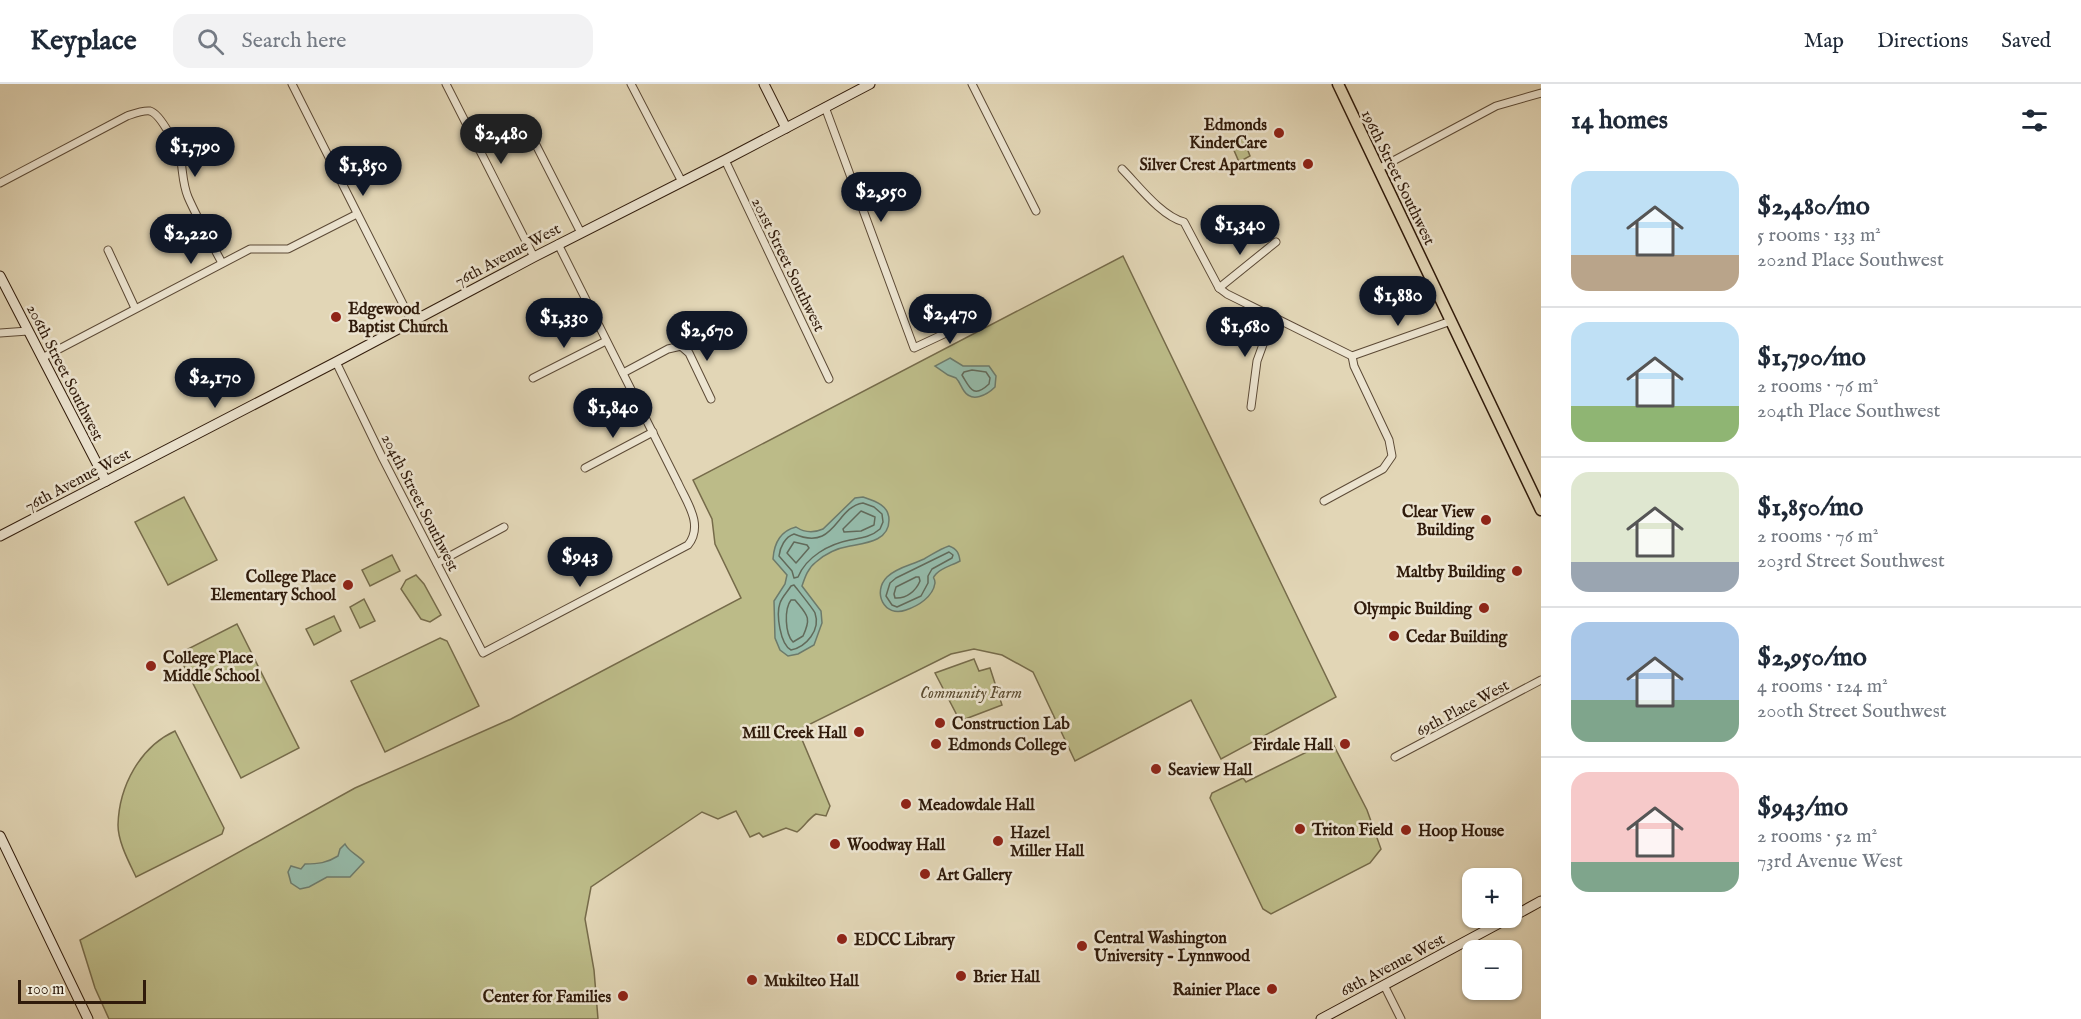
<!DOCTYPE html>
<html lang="en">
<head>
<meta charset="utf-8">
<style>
  :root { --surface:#fff; --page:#f2f2f3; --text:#1f2937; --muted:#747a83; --line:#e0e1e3; --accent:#111827 }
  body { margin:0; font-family:"IM FELL English",serif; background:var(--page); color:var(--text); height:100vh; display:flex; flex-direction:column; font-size:22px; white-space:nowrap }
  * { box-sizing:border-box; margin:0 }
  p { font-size:20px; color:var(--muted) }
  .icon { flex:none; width:33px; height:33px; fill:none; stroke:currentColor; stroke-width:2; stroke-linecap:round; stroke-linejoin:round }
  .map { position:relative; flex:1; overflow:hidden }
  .drawer { display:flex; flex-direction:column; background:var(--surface); width:540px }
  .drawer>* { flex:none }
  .fabs { position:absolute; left:1462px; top:784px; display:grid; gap:12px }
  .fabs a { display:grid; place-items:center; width:60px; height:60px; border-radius:12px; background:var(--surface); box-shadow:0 2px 4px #0004; font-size:30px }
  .scale { position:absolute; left:18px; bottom:15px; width:128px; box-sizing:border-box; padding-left:6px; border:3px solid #301b0b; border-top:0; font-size:16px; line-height:21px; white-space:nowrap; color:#301b0b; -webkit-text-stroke:4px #ece4d0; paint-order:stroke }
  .price { position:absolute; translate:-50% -51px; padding:0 14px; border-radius:21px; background:var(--accent); color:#fff; font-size:20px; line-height:39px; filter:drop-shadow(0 2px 3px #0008) }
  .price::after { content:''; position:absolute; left:50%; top:36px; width:18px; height:14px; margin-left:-9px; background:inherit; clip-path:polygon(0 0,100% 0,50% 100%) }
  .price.on { background:#222; color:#fff }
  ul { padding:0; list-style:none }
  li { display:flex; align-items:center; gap:18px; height:150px; padding:0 30px }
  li+li { border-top:2px solid var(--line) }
  li span { display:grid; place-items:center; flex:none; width:168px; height:120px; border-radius:18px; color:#555 }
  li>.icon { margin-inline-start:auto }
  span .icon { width:72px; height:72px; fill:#fffc; stroke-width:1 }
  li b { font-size:26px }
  h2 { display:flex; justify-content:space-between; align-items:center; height:72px; padding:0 30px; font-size:26px }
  header { display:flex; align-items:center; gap:36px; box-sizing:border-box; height:84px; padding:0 30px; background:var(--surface); border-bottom:2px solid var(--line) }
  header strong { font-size:28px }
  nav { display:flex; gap:33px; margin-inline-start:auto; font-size:21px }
  .search { width:420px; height:54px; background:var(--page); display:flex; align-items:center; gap:15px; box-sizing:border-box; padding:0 21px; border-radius:18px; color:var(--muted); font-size:22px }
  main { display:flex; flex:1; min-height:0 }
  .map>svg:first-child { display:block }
</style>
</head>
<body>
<header>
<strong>Keyplace</strong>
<div class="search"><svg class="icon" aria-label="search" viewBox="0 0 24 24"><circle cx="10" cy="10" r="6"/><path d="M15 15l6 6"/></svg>Search here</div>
<nav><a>Map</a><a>Directions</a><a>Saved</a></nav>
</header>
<main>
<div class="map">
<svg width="1541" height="935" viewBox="0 0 1541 935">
  <rect width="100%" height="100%" fill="#e2d6b6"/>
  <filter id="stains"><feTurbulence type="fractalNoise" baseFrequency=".00333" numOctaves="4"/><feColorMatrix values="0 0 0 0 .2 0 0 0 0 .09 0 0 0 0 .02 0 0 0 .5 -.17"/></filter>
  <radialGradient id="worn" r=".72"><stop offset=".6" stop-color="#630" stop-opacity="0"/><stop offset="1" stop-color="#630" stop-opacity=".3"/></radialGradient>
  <g fill="#bcbb88" stroke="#766b4a" stroke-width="1.5">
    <path d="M1243,54L1250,72L1239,78L1233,64L1237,62L1238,56Z"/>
    <path d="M1123,172L1336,613L1221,675L1191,616L1075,677L1033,588L1002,571L974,565L951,570L798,646L830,722L826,732L816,730C808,735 805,742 797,748L786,744L763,753L759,749L750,753L736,727L718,735L702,728L591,803L585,835L594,886L598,935H109L95,904L80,856L355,704L511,635L741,514L715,460L712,435L693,396Z"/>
    <path d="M184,413L217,476L168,501L135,438Z"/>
    <path d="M392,471L400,487L370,502L362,486Z"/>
    <path d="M416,491L424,500L441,531L430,538L421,535L401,505L406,496Z"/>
    <path d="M364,515L375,537L360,544L350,523Z"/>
    <path d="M334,532L341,547L314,561L306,545Z"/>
    <path d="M237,540L299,664L241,694L178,570Z"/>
    <path d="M440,554L447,557L479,622L385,668L351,597Z"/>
    <path d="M974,575L979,587L990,584L1002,621L960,637L935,589Z"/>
    <path d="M175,647L224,744L222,750L136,793C129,778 118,758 118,741C119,702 140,663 175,647Z"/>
    <path d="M1331,656L1367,726L1381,765L1370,779L1271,830L1263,825L1210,714L1212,709L1243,694L1246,698Z"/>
  </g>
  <g fill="#95baa9" stroke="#6d7a6a" stroke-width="1.5">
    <path d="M950,274L963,282H989L996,292L995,303C987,311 972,319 964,307C961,303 960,298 956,294L948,291L935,282Z"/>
    <path d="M863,413C875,417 889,421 889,436C889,457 866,459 850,462C838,464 825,470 816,478C808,484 805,493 802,502L821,527L822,539L814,561L798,570L788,572L780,566L775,554L774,517L785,500L787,491L773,475C774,460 780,447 796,443C805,449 814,449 823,445L855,414Z"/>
    <path d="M949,462C957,465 959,469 960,477C953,481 941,484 936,490C931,496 935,492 935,499C933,513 918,522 906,526C884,534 872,508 887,493C897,483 912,481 924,475C933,470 940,465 949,462Z"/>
    <path d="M345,760C349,768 358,771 364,778L350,793H327L309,803L300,805L291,799L288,788L291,782L301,785L305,780C318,780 327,779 338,772L340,765Z"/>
  </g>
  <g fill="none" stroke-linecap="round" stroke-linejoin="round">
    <g stroke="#626a5a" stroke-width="1.5">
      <path d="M972,286L986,288L990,294L989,300C973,315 970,304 962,291L964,288Z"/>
      <path d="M863,419L874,423L882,430L883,438L880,445C871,453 861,454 850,456C829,460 806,473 798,493L794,494L792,487L779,472C780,463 785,453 794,450C836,468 835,423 863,419Z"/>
      <path d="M861,427L875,433L874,441L861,447L844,448L843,445Z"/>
      <path d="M794,458L807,461L809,464L796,479L787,469Z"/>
      <path d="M949,468L953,471L952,474L932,485L928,492V499L921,512L897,523L892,521L886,512L890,499L896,494Z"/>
      <path d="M916,493H919L920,497C916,507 906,515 895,514L894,510L896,503Z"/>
      <path d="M794,501C797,505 814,526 815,529C821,546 806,563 791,566C780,560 776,530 780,519C782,513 788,507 791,502Z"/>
      <path d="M791,516H795C807,531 812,533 803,552L793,558C785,550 784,525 791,516Z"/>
    </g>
    <defs>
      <g id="street">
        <path d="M292,0L412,238"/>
        <path d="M446,0L534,173"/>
        <path d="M631,0L682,98"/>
        <path d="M972,0L1036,127"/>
        <path d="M825,23L914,264L976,235"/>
        <path d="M534,57L581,149"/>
        <path d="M725,76L829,295"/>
        <path d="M1122,85C1138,101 1161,132 1184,138L1219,204L1227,210L1352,272L1451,237"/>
        <path d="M1378,85L1496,22L1541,9"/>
        <path d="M0,99L127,32C133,30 143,26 150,27C161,30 179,66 181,77C183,90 183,101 188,113C198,136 211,158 222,179"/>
        <path d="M108,166L135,224"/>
        <path d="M1219,204L1276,158"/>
        <path d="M0,249L28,247"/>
        <path d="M42,274L250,165H288L357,130"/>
        <path d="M336,278L383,375L483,569L688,461C704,441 687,419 678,399L558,160"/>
        <path d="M623,289L668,265L681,262L689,269L711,315"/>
        <path d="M533,294L606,257"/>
        <path d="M1251,323L1257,277L1273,233"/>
        <path d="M585,384L653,348"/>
        <path d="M1324,417L1383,385L1392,372L1389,356L1354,282L1352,272"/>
        <path d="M437,479L504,443"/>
        <path d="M1395,673L1541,596"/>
        <path d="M1384,901L1401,935"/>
      </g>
      <g id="secondary">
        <path d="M764,0L786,44"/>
        <path d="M0,192L106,397"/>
        <path d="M0,452L336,278L534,173L725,76L870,0"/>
        <path d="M0,752L88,935"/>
        <path d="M1512,833L1541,817"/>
        <path d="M1321,935L1509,834"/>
      </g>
      <path id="primary" d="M1338,0L1541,426"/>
    </defs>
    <use href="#street" stroke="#5c4a36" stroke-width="9"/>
    <use href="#secondary" stroke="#301b0b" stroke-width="11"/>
    <use href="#primary" stroke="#301b0b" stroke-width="13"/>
    <use href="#street" stroke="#ece4d0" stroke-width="7"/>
    <use href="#secondary" stroke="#ece4d0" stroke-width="9"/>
    <use href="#primary" stroke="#e2d6b6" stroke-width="10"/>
  </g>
  <g fill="#8f2418" stroke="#ece4d0" stroke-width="2">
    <circle cx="1279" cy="49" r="6"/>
    <circle cx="1308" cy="80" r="6"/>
    <circle cx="336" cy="233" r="6"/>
    <circle cx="1486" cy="436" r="6"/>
    <circle cx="1517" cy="487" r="6"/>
    <circle cx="348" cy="501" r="6"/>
    <circle cx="1484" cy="524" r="6"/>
    <circle cx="1394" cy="552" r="6"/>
    <circle cx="151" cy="582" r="6"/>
    <circle cx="940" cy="639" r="6"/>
    <circle cx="859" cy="648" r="6"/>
    <circle cx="936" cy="660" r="6"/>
    <circle cx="1345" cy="660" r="6"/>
    <circle cx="1156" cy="685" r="6"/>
    <circle cx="906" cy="720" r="6"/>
    <circle cx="1300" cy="745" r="6"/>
    <circle cx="1406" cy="746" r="6"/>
    <circle cx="998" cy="757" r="6"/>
    <circle cx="835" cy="760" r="6"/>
    <circle cx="925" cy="790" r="6"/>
    <circle cx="842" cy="855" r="6"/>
    <circle cx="1082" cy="862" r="6"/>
    <circle cx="961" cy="892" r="6"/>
    <circle cx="752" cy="896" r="6"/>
    <circle cx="1272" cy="905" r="6"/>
    <circle cx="623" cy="912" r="6"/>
  </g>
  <g text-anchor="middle" stroke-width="5" stroke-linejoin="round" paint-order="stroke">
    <g font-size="16" font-weight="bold" fill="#301b0b" stroke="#ece4d0" text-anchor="start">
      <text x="1267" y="46" text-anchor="end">Edmonds<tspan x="1267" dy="18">KinderCare</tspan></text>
      <text x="1296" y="86" text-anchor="end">Silver Crest Apartments</text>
      <text x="348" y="230">Edgewood<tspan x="348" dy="18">Baptist Church</tspan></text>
      <text x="1474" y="433" text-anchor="end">Clear View<tspan x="1474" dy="18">Building</tspan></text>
      <text x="1505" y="493" text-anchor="end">Maltby Building</text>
      <text x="336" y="498" text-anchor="end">College Place<tspan x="336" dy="18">Elementary School</tspan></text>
      <text x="1472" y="530" text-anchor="end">Olympic Building</text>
      <text x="1406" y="558">Cedar Building</text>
      <text x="163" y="579">College Place<tspan x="163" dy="18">Middle School</tspan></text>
      <text x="952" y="645">Construction Lab</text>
      <text x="847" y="654" text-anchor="end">Mill Creek Hall</text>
      <text x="948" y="666">Edmonds College</text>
      <text x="1333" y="666" text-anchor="end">Firdale Hall</text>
      <text x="1168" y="691">Seaview Hall</text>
      <text x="918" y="726">Meadowdale Hall</text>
      <text x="1312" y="751">Triton Field</text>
      <text x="1418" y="752">Hoop House</text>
      <text x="1010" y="754">Hazel<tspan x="1010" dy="18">Miller Hall</tspan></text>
      <text x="847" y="766">Woodway Hall</text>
      <text x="937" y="796">Art Gallery</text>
      <text x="1094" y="859">Central Washington<tspan x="1094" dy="18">University - Lynnwood</tspan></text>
      <text x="854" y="861">EDCC Library</text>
      <text x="973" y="898">Brier Hall</text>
      <text x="764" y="902">Mukilteo Hall</text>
      <text x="1260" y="911" text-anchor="end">Rainier Place</text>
      <text x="611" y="918" text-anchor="end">Center for Families</text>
    </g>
    <g font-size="16" fill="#301b0b" stroke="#ece4d0">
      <text transform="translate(1399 93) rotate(64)" y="6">196th Street Southwest</text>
      <text transform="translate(507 170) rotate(-28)" y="6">76th Avenue West</text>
      <text transform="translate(789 180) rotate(64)" y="6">201st Street Southwest</text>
      <text transform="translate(66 288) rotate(63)" y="6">206th Street Southwest</text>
      <text transform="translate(77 395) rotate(-28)" y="6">76th Avenue West</text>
      <text transform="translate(421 418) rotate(63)" y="6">204th Street Southwest</text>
      <text transform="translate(1462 623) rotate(-28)" y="6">69th Place West</text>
      <text transform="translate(1392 880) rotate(-28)" y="6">68th Avenue West</text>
    </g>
    <g font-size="16" font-style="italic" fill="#5a4b30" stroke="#ece4d0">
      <text x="971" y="614">Community Farm</text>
    </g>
  </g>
  <rect width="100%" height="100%" filter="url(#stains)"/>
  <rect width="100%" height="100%" fill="url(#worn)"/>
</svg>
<div class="fabs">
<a>+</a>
<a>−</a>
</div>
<div class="scale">100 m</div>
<b class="price on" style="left:501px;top:81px">$2,480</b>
<b class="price" style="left:195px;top:94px">$1,790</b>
<b class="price" style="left:363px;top:113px">$1,850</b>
<b class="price" style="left:881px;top:139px">$2,950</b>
<b class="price" style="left:1240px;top:172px">$1,340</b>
<b class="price" style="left:191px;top:181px">$2,220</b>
<b class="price" style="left:1398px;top:243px">$1,880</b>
<b class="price" style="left:950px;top:261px">$2,470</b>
<b class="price" style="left:564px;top:265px">$1,330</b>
<b class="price" style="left:1245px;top:274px">$1,680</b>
<b class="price" style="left:707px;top:278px">$2,670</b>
<b class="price" style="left:215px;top:325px">$2,170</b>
<b class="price" style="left:613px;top:355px">$1,840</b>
<b class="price" style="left:580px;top:504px">$943</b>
</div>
<section class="drawer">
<h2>14 homes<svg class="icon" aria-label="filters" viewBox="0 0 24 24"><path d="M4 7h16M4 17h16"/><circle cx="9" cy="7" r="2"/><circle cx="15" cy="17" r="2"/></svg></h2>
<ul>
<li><span style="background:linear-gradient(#bfe0f5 70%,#b9a48a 0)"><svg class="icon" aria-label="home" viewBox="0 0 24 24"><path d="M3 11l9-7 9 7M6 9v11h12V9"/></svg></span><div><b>$2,480/mo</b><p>5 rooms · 133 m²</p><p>202nd Place Southwest</p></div></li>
<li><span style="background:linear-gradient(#bfe0f5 70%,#8fb573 0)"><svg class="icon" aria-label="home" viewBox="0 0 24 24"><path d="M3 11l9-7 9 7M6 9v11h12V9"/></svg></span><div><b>$1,790/mo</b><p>2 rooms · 76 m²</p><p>204th Place Southwest</p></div></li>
<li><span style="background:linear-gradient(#dfe7d0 75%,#9aa5b1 0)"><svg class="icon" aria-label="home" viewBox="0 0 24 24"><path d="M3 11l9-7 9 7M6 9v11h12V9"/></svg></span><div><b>$1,850/mo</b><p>2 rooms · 76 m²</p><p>203rd Street Southwest</p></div></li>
<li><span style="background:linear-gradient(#a9c7e8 65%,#7fa58c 0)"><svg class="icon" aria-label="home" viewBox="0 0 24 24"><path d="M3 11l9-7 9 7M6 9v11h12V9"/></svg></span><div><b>$2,950/mo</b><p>4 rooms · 124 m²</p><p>200th Street Southwest</p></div></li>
<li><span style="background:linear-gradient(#f6c9c9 75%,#7fa58c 0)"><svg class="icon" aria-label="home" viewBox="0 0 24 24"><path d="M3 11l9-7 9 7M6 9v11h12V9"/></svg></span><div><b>$943/mo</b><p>2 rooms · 52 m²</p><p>73rd Avenue West</p></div></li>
</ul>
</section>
</main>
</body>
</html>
